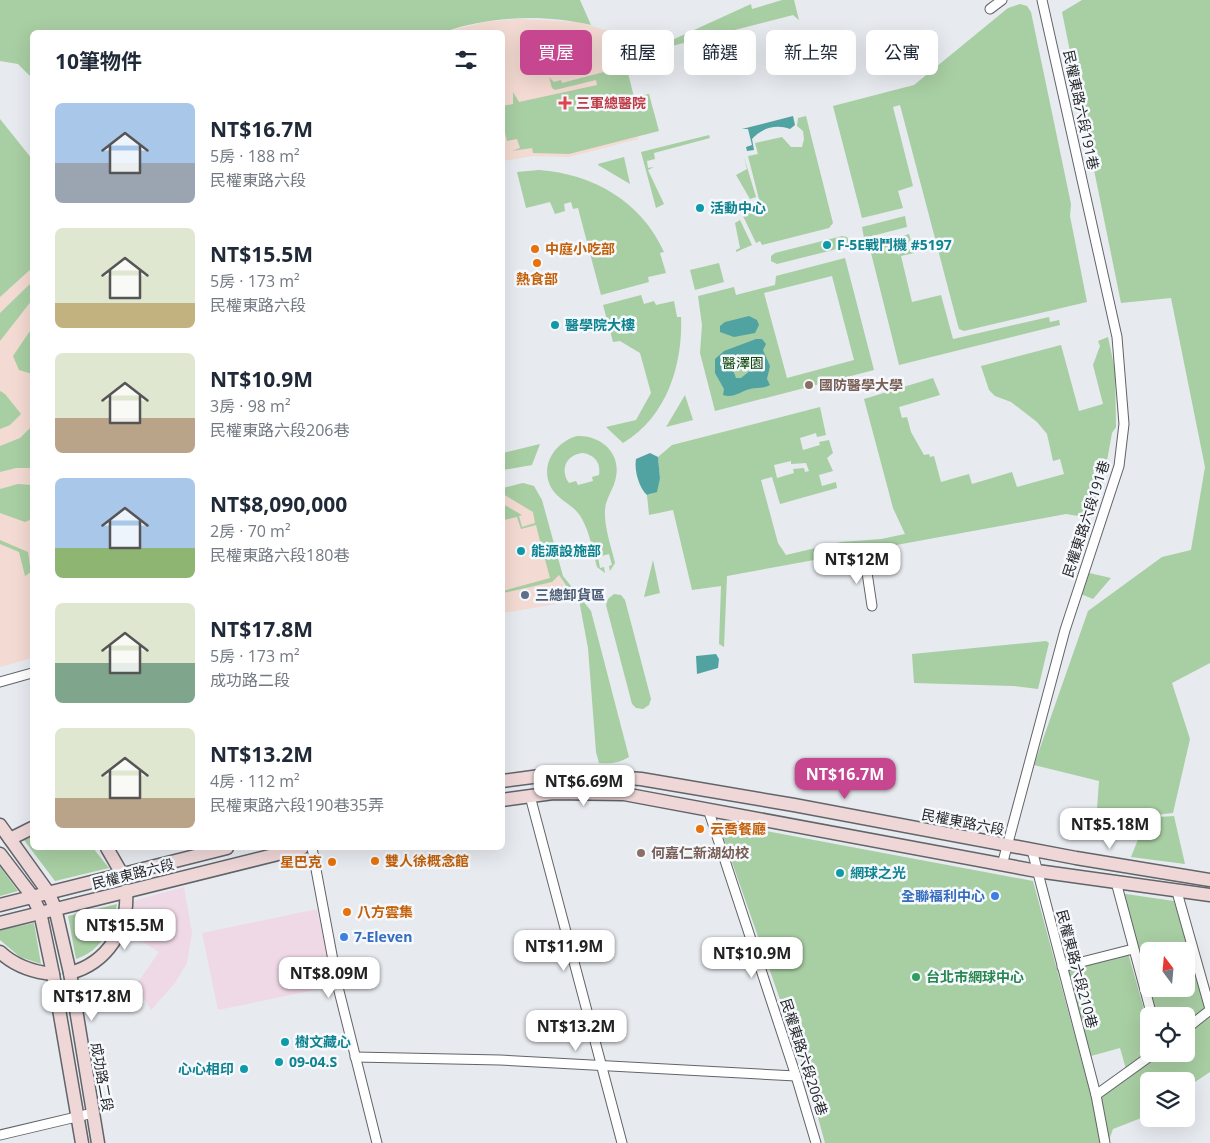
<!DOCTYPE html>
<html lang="zh-TW">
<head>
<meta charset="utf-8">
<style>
  :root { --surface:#fff; --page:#f6f6f7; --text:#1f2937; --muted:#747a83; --accent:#c64690 }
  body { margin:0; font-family:"Open Sans","Noto Sans TC",sans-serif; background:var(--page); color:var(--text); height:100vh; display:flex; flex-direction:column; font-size:19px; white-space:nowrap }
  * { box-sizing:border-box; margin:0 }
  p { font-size:16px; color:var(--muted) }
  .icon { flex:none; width:28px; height:28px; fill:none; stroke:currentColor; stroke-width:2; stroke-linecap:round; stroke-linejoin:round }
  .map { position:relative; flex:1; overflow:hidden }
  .side { position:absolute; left:30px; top:30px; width:475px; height:820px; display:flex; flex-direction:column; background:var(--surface); border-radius:8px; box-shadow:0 5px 20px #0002 }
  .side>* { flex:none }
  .hud { position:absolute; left:520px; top:30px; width:475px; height:45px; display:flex; gap:10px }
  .needle { width:32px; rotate:344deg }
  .tools { position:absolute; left:1140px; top:942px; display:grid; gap:10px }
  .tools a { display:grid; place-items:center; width:55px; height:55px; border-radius:8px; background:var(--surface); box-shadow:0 5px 20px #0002; font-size:25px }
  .price { position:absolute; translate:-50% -42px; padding:0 11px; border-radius:10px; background:#fff; color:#222; font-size:16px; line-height:32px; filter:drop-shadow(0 1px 2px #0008) }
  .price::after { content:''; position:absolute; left:50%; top:30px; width:15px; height:11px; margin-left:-8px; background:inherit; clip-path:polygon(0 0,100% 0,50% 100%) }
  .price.current { background:var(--accent); color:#fff }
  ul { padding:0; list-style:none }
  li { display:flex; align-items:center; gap:15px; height:125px; padding:0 25px }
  li span { display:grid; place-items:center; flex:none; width:140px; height:100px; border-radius:8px; color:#555 }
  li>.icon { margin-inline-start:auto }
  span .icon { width:60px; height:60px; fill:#fffc; stroke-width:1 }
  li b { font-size:21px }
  h2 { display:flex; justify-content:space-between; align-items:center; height:60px; padding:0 25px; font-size:21px }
  .pill { padding:0 18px; border-radius:8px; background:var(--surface); box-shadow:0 5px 20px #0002; font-size:18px; line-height:45px }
  .pill.current { background:var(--accent); color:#fff }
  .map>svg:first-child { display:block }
</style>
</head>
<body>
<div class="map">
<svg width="1210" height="1143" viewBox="0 0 1210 1143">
  <rect width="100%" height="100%" fill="#e7eaef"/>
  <g fill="#f0d9e6">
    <path d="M184,887L192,933L187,963L175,983L151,1010L136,985L159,952L127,932L133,901Z"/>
    <path d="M317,909L334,986L218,1010L202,933Z"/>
  </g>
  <g fill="#f3dad2">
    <path d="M518,19L579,22L636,40L649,47L643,54L619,68L638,139L569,157L533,156L503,161L502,32H444L485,22Z"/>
    <path d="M32,268V658L0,667V297Z"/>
    <path d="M523,483L534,486L558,572L563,583L579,600L503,613V488Z"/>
  </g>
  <g fill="#a8cea3" fill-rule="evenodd">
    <path d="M0,0H580L591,25C544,14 490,16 444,32H32V78L18,64L0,61Z"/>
    <path d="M782,0H794L799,20L793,15L664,48L649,47L659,46L751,4L752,9Z"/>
    <path d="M1082,0H1210V663L1172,683L1190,739L1173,813L1145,816L1097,809L1099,781L1034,765L1088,611L1162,557L1191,550L1205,467L1171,298L1121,303L1062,12Z"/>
    <path d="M1020,4L1027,6L1031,12L1071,204L1070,216L1087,302L964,331L959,329L957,322L900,105L893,107L913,186L898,191L903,208L862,218L833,106L914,85L1008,8Z"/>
    <path d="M643,54L651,58L627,69L634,97L649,94L659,131L569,154L533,153L532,148L512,151L520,148L517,139L507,141L503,124L502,106L513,104V92L519,102L597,85L596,80L555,90L552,88L549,77L554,82L561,80L562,83L619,68Z"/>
    <path d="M806,116L833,223L829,228L762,245L760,241L756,243L743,216L761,207L748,156L758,154L755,143L782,137L791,147H802L804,139L803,131L797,126L798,118Z"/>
    <path d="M0,119L32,159V268L0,297Z"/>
    <path d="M709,135L710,138L654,153L655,159L647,161L648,168L654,167L648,170L664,204L656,208L641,152Z"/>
    <path d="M624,157L630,184L598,165V164Z"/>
    <path d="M744,157L756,197L750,199L736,175L747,169Z"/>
    <path d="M539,170C593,174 641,201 664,252L660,253L666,273L648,277L649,282L601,295L578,208L573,209L571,202L564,204L565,211L555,214L550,202L526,208L517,172Z"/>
    <path d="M905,216L907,227L864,238L862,227Z"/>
    <path d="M740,220L752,245L736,252V250L740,248L735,223Z"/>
    <path d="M909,234L914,253L901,256L912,302L941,295L953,339L1049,317L1050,322L1059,320L1060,325L899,365L869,245L894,238L898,255L900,254L896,238Z"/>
    <path d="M842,236L847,237L849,241L845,247L777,264L771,261V256L775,253Z"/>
    <path d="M845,258L874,370L715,411L700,353L702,325L698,296L734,287L736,295L775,285L776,276ZM832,276L854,360L787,378L764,293Z"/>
    <path d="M719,263L724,282L695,290L690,270Z"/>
    <path d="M32,282V300L0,341V313Z"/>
    <path d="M641,295L644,304L654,301L656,305L674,301L677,317H681C683,364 667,417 623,443L606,427L636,420L651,393L640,353L620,341L613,342L603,305Z"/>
    <path d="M32,328V374L19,370L13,356Z"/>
    <path d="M1108,337L1115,370L1116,427L1112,433L1103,483L1090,518L1066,514L727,576L724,647L719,644L721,586L692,590L673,510L649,515L647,495L652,494L660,478L658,457L672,445L820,407L826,435L817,437L816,433L800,438L803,450L820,445L819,442L829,440L833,453L827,458L833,471L819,475L822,486L836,482L837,488L780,504L772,477L761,480L778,543L786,555L841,542L881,539L905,534L893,508L864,399L933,378L940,395L899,407L902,418L907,417L911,432L924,455L929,454L930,457L934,456L941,482L969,474L972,484L1012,472L1017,487L1064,474L1060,459L1053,461L1047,434L1037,422L1011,402L995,396L989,390L981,366L1061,345L1079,411L1103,404L1093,365L1100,346L1098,341ZM791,461V464L806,463L809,471L805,472L804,468L793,469L794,473L777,478L774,465Z"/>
    <path d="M0,391L5,394L21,414L10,425L0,429Z"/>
    <path d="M685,395L693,420L666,427Z"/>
    <path d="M32,426V468H16L0,472V446L20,438Z"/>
    <path d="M577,436C600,435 621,452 616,477C614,489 606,497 605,510C604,527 611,546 615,563L610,571L609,566L612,565L609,554L598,557L600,568L604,567L605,573L597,567C593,552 590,533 582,519C576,507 564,503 555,493C537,471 552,443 577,436ZM583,453C595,455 601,463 599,475L592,477L593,481L578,485L576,481L569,483C559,469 567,454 583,453Z"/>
    <path d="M540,444L532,465L503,470V453Z"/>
    <path d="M523,483L534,486L542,500L563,576L591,611L629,757C619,763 611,764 599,763L596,752L588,648L579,600L571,593L559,575L552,582L503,593V591L550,578L543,552L540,550L542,549L536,525L521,529L517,517L504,520L503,504L522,515L519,516L522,527L535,523L533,512L503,494V488Z"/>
    <path d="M18,484L32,485V519L25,522L0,513V489Z"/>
    <path d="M0,540L28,552L31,572L25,576L19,552L0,544Z"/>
    <path d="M653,560L660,593L644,597Z"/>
    <path d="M1085,572L1111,578L1093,599L1081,594Z"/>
    <path d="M614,594L621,595L625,600L651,699L649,705L643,709L636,708L632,704L606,605L608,599Z"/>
    <path d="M1046,641L1049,643L1038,689L1013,686L914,683L912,654Z"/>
    <path d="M1174,816L1185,864L1131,857L1141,832L1142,818Z"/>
    <path d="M718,822L1033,881L1093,1103L1160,1054H1186V1035L1210,1017V1072L1186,1088V1081H1149V1115L1113,1129L1108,1143H825L806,1074Z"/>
    <path d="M32,836V848H93L109,868L55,881L24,840Z"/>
    <path d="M0,867L18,891L0,896Z"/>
    <path d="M1119,893L1174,901L1206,1009L1186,1024V1016H1153ZM1149,951H1186V989H1149Z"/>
    <path d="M117,904C112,928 101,951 76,959L68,916Z"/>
    <path d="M34,923L41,964L20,957L0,940V930Z"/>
    <path d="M1128,953L1149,1027V1052L1126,1069L1120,1048L1091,1056L1068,968Z"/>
  </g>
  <g fill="#51a3a2" fill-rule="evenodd">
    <path d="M793,116L795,125L790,129C776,124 762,128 752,139L754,150L747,151L746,147L752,145L748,129H742Z"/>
    <path d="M749,316L757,320L759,325L755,333L734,337L720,332V326L725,322Z"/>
    <path d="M756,339H762L766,344L763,350L770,366L767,379L770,385C762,389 757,387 750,389C741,391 733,399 723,395L724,389L715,373V359L724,351ZM747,358L751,363V370L741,378H736L733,370L737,363Z"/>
    <path d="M650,453L658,457L660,478L657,492L647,495C639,488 634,470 636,459Z"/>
    <path d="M716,654L719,659L718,668L697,674L696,656Z"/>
  </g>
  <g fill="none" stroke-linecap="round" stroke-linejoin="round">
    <defs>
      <g id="street">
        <path d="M990,9L1002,0"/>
        <path d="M865,559L872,606"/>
        <path d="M0,682L32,673"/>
        <path d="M530,796L622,1143"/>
        <path d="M708,809L796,1076L816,1143"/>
        <path d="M312,848L338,987L377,1143"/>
        <path d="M1032,850L1096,1095L1105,1143"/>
        <path d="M1002,865L1065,630L1119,466L1124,424L1117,337L1042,0"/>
        <path d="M1116,882L1152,1016"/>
        <path d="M1177,892L1210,1009"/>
        <path d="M1062,967L1133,949"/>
        <path d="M1186,1029L1210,1010"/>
        <path d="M355,1057L500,1060L796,1076"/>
        <path d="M1096,1095L1153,1054"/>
        <path d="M0,1135L93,1113"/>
      </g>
      <g id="secondary">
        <path d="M502,781L540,776L588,775L641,779L794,805L1076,858L1210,880"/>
        <path d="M502,800L553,793L624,794L1037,871L1210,895"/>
        <path d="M0,825L48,892L55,908L70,973L98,1143"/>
        <path d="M10,839L32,828"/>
        <path d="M107,848L122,874"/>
        <path d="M0,854L32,896L40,912L53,974L82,1143"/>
        <path d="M0,905L227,848"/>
        <path d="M0,923L302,848"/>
        <path d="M0,952C15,966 32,972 53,974"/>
        <path d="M70,973C107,963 129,929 126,891"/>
      </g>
    </defs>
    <use href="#street" stroke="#616468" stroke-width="11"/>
    <use href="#secondary" stroke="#616468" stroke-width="15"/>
    <use href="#street" stroke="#fff" stroke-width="9"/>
    <use href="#secondary" stroke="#efd7d8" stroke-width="12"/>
  </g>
  <path fill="#e0444e" stroke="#f5f8fc" stroke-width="2" d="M562.5 95.5h5v5h5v5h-5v5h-5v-5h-5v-5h5z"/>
  <g fill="#0f9aa8" stroke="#f5f8fc" stroke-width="2">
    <circle cx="700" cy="208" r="5"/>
    <circle cx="827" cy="245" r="5"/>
    <circle cx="555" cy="325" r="5"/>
    <circle cx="521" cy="551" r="5"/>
    <circle cx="840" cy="873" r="5"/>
    <circle cx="285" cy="1042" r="5"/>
    <circle cx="279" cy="1062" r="5"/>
    <circle cx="244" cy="1069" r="5"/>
  </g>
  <g fill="#e8710a" stroke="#f5f8fc" stroke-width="2">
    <circle cx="535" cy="249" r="5"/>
    <circle cx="537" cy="263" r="5"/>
    <circle cx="700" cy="829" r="5"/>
    <circle cx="375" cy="861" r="5"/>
    <circle cx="332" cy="862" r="5"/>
    <circle cx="347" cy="912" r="5"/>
  </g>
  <g fill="#8d6e63" stroke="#f5f8fc" stroke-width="2">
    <circle cx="809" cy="385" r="5"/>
    <circle cx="641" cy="853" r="5"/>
  </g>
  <circle fill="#5c6f8a" stroke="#f5f8fc" stroke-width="2" cx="525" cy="595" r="5"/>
  <g fill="#3f7fe0" stroke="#f5f8fc" stroke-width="2">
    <circle cx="995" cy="896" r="5"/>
    <circle cx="344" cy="937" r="5"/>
  </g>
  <circle fill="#2e9e5b" stroke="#f5f8fc" stroke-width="2" cx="916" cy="977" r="5"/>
  <g text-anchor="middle" stroke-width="5" stroke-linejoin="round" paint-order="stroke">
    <g font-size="14" font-weight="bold" fill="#be3a42" stroke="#f5f8fc" text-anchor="start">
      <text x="576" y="108">三軍總醫院</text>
    </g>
    <g font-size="14" fill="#262729" stroke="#f5f8fc">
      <text transform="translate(1081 110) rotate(78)" y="5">民權東路六段191巷</text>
      <text transform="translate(1086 519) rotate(-72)" y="5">民權東路六段191巷</text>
      <text transform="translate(963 822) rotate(11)" y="5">民權東路六段</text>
      <text transform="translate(133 874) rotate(-14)" y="5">民權東路六段</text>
      <text transform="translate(1077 969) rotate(75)" y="5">民權東路六段210巷</text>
      <text transform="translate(804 1057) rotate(72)" y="5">民權東路六段206巷</text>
      <text transform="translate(102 1077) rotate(80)" y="5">成功路二段</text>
    </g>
    <g font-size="14" font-weight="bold" fill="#0d838f" stroke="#f5f8fc" text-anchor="start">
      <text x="710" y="213">活動中心</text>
      <text x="837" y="250">F-5E戰鬥機 #5197</text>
      <text x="565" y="330">醫學院大樓</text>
      <text x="531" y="556">能源設施部</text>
      <text x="850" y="878">網球之光</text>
      <text x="295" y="1047">樹文藏心</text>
      <text x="289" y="1067">09-04.S</text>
      <text x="234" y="1074" text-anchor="end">心心相印</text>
    </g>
    <g font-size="14" font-weight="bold" fill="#c56008" stroke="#f5f8fc" text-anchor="start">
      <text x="545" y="254">中庭小吃部</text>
      <text x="537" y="284" text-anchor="middle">熱食部</text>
      <text x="710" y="834">云喬餐廳</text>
      <text x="385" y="866">雙人徐概念館</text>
      <text x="322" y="867" text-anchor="end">星巴克</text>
      <text x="357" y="917">八方雲集</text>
    </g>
    <g font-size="14" fill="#0d4807" stroke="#f5f8fc">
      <text x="743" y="368">醫澤園</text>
    </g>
    <g font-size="14" font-weight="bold" fill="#785e54" stroke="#f5f8fc" text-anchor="start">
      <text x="819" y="390">國防醫學大學</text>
      <text x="651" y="858">何嘉仁新湖幼校</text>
    </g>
    <g font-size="14" font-weight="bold" fill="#4e5e75" stroke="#f5f8fc" text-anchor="start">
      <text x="535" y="600">三總卸貨區</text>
    </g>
    <g font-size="14" font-weight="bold" fill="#366cbe" stroke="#f5f8fc" text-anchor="end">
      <text x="985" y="901">全聯福利中心</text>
      <text x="354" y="942" text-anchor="start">7-Eleven</text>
    </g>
    <g font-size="14" font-weight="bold" fill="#27864d" stroke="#f5f8fc" text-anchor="start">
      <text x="926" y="982">台北市網球中心</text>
    </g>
  </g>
</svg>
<div class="tools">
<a><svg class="needle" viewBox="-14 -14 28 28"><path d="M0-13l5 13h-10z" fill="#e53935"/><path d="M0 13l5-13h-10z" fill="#747a83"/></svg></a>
<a><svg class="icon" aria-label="locate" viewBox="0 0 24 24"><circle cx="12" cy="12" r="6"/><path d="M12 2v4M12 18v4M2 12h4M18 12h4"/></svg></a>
<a><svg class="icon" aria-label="layers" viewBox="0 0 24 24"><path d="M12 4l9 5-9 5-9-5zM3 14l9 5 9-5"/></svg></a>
</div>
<b class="price" style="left:857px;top:585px">NT$12M</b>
<b class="price current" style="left:845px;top:800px">NT$16.7M</b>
<b class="price" style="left:584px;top:807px">NT$6.69M</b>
<b class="price" style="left:1110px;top:850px">NT$5.18M</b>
<b class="price" style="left:125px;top:951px">NT$15.5M</b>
<b class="price" style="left:564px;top:972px">NT$11.9M</b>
<b class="price" style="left:752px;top:979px">NT$10.9M</b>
<b class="price" style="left:329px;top:999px">NT$8.09M</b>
<b class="price" style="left:92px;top:1022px">NT$17.8M</b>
<b class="price" style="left:576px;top:1052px">NT$13.2M</b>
<div class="hud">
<a class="pill current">買屋</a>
<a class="pill">租屋</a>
<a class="pill">篩選</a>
<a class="pill">新上架</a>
<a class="pill">公寓</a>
</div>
<section class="side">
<h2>10筆物件<svg class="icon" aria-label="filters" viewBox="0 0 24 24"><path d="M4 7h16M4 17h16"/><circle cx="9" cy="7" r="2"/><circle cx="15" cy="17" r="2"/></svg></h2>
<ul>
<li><span style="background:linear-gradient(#a9c7e8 60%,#9aa5b1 0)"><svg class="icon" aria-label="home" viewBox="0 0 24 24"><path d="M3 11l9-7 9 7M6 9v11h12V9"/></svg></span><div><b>NT$16.7M</b><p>5房 · 188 m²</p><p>民權東路六段</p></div></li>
<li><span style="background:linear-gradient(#dfe7d0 75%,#c2b280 0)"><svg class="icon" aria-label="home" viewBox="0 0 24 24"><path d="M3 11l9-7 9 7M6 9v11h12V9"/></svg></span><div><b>NT$15.5M</b><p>5房 · 173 m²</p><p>民權東路六段</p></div></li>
<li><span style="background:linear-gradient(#dfe7d0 65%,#b9a48a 0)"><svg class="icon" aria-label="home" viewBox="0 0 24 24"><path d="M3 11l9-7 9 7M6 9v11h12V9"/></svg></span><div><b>NT$10.9M</b><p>3房 · 98 m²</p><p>民權東路六段206巷</p></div></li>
<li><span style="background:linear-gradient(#a9c7e8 70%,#8fb573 0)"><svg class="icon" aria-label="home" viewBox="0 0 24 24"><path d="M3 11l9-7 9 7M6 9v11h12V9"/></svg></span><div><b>NT$8,090,000</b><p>2房 · 70 m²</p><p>民權東路六段180巷</p></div></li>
<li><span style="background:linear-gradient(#dfe7d0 60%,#7fa58c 0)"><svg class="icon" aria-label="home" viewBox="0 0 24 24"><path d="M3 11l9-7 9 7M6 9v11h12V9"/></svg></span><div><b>NT$17.8M</b><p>5房 · 173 m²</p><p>成功路二段</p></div></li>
<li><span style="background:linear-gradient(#dfe7d0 70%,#b9a48a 0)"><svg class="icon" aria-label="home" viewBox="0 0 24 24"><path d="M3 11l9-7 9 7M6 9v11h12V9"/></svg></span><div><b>NT$13.2M</b><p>4房 · 112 m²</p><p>民權東路六段190巷35弄</p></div></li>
</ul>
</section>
</div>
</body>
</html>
